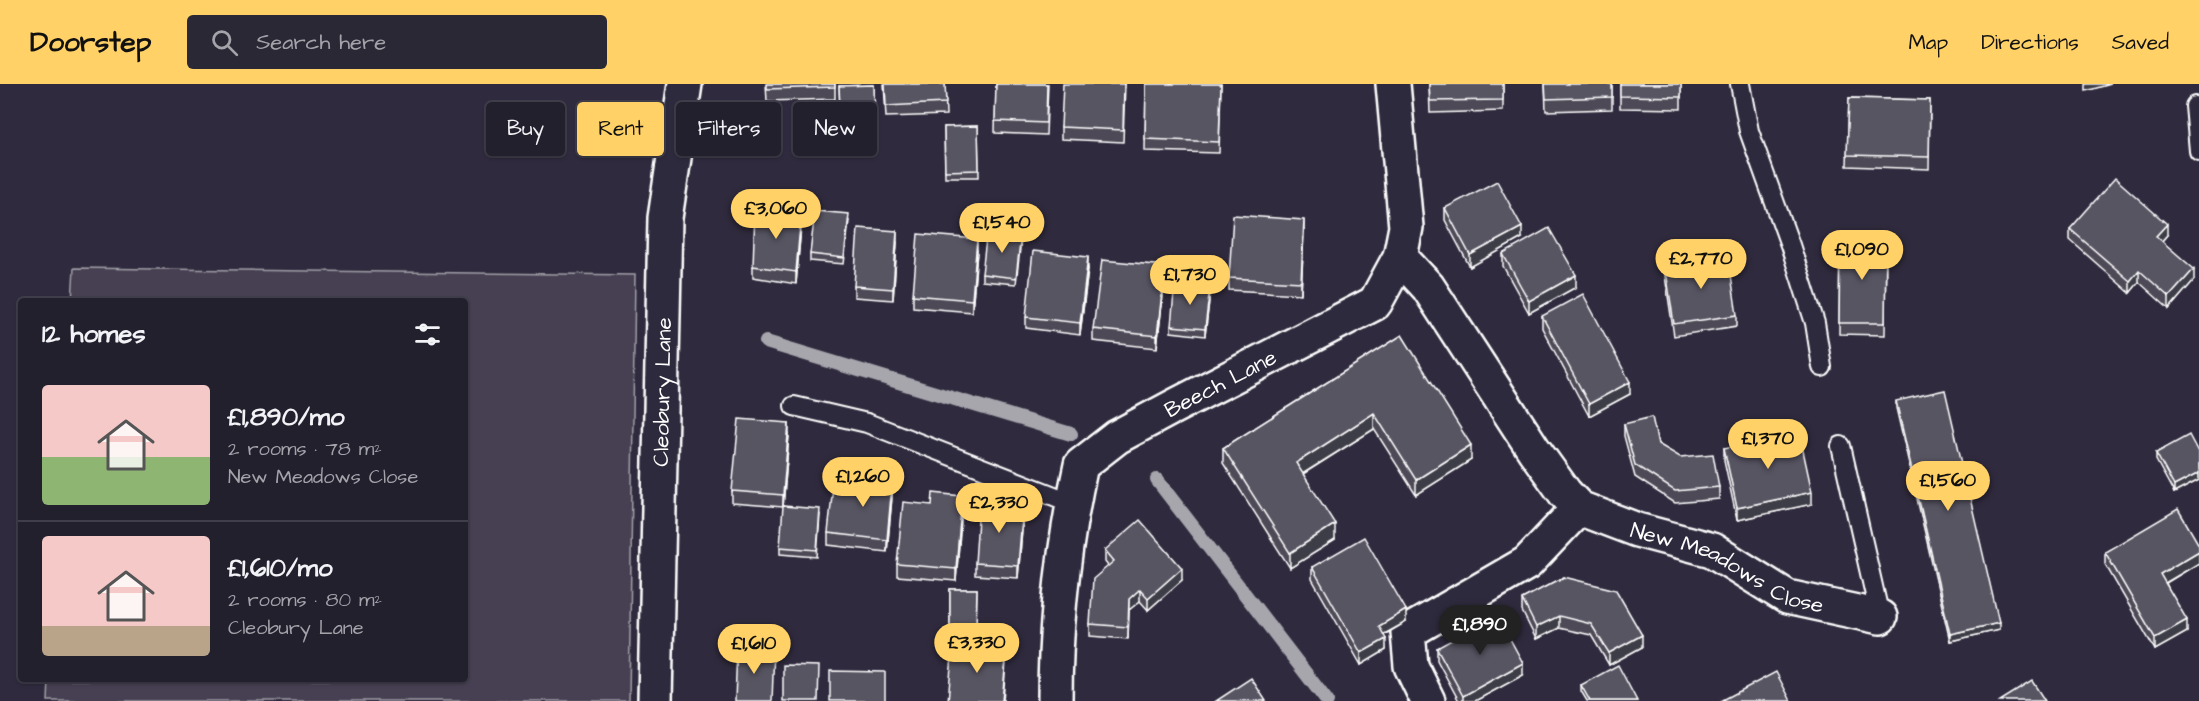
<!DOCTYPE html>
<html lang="en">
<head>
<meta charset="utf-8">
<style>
  :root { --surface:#23202e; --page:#2b2836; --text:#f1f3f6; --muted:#a3a3aa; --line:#403e4a; --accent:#ffd166 }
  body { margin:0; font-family:"Architects Daughter",sans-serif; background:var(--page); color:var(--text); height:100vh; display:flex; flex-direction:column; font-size:22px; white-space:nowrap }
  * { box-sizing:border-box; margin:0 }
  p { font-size:20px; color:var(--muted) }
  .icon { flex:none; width:33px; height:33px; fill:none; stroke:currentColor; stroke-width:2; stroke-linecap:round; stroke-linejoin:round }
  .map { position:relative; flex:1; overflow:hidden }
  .sheet { position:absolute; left:18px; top:214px; width:450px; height:384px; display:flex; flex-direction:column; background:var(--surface); border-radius:6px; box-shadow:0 2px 4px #0004,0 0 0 2px var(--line) }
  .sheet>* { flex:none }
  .hud { position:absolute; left:486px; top:18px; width:570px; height:54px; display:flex; gap:12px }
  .price { position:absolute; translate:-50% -51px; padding:0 14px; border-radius:21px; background:var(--accent); color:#111; font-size:20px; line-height:39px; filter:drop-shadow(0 2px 3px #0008) }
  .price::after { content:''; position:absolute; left:50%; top:36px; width:18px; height:14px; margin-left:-9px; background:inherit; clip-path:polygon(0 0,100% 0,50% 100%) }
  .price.active { background:#222; color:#fff }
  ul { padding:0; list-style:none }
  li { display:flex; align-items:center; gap:18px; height:150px; padding:0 24px }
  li+li { border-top:2px solid var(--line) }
  li span { display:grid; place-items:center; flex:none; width:168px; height:120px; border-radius:6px; color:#555 }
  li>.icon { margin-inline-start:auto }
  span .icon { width:72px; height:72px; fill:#fffc; stroke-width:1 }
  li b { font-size:26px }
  h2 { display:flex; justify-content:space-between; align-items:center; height:72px; padding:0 24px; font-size:26px }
  .chip { padding:0 21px; border-radius:6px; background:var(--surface); box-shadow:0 2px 4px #0004,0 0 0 2px var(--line); font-size:21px; line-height:54px }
  .chip.active { background:var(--accent); color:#111 }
  header { display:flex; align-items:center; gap:36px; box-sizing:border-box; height:84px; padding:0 30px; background:var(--accent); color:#111 }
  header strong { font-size:28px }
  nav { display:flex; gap:33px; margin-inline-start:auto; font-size:21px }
  .search { width:420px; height:54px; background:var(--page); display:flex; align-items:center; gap:15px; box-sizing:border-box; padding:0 21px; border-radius:6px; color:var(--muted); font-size:22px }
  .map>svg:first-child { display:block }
</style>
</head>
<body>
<header>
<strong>Doorstep</strong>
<div class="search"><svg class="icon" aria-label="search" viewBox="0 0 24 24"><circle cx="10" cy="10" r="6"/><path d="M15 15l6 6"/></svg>Search here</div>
<nav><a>Map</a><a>Directions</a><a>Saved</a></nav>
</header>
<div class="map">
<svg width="2199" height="617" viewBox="0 0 2199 617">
  <rect width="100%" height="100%" fill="#2f2a3d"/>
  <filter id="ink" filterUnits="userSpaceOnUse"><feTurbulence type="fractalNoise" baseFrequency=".0167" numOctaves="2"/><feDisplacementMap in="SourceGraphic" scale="12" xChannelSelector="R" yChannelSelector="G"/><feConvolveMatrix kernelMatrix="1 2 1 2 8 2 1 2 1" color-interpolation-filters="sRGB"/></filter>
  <g filter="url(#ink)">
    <path fill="#464152" stroke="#a2a0a8" stroke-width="1.5" d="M74,184L635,191L629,617H48L49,596H465V218L72,217Z"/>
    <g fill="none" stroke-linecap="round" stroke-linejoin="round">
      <g stroke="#a7a6ad" stroke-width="14">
        <path d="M766,258L1071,350"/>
        <path d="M1157,396L1327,617"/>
      </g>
      <defs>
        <g id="service">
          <path d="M1740,0L1749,47L1790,161L1815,239L1822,283"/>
          <path d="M2195,22L2199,67"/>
          <path d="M794,322L867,339L1072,419"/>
          <path d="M1841,362L1880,533"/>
        </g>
        <g id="minor">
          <path d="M1400,173L1428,203L1534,366L1565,409L1579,424"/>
          <path id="s1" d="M1055,617C1055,538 1064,458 1081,381L1117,353L1173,323L1375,219L1400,173L1406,143L1393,0"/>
          <path id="s2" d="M1428,617L1411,582L1408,548L1527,479L1579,424L1637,446L1712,466L1787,513L1880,533"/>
        </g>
        <g id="tertiary">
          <path id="s3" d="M655,617L665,134L685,0"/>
        </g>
      </defs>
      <use href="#service" stroke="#fff" stroke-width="22"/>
      <use href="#minor" stroke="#fff" stroke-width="38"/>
      <use href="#tertiary" stroke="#fff" stroke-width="38"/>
      <use href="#service" stroke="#2f2a3d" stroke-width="18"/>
      <use href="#minor" stroke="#2f2a3d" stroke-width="33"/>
      <use href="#tertiary" stroke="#2f2a3d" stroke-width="33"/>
    </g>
    <g fill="#4d4956" stroke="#fff" stroke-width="1.5">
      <path d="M766,0H835V15L767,17Z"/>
      <path d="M884,0H945L946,31L886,33Z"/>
      <path d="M996,0H1048L1046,51L995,49Z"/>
      <path d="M1125,0L1123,58L1061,55V43Z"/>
      <path d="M1146,0H1221L1219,69L1145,67Z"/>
      <path d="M1429,0H1503V27L1430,29Z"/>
      <path d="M1545,0H1612V25L1546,27Z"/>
      <path d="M1620,0H1681V25L1620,24Z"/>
      <path d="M874,1L875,51L841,53L839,2Z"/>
      <path d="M1849,14L1930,16L1929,85L1847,82Z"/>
      <path d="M978,42L979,93H945L944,43Z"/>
      <path d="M1445,124L1522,154L1470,183L1445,136Z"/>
      <path d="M849,137L844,180L810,177V170Z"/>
      <path d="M801,142L796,200L753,193V182Z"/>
      <path d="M2070,145L2167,151L2162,157L2194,196L2169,225L2139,198L2130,209L2070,156Z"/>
      <path d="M1304,147L1301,210L1229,206V194Z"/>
      <path d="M1840,154L1886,155L1885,251L1839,250Z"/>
      <path d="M1021,156L1016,200L982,197V190Z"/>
      <path d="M897,159L893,216L854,213V202Z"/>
      <path d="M977,167L972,228L913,223V211Z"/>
      <path d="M1503,170L1576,203L1529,229L1503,182Z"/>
      <path d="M1665,180L1737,231V242L1674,252L1665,192Z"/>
      <path d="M1088,185L1080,251L1026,244V233Z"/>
      <path d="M1165,194L1157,264L1093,257V245Z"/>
      <path d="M1210,208L1205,252L1171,248V242Z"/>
      <path d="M1542,232L1630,310L1589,332L1542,244Z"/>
      <path d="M1402,251L1471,376L1416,411L1374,345L1303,390L1335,456L1290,484L1223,379V364Z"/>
      <path d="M1896,317L1999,546L1950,557L1896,324Z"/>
      <path d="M1624,340L1658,360L1719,403V415L1675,419L1635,393L1624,352Z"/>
      <path d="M789,351L783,423L732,419V407Z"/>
      <path d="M1724,364L1812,420L1737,436L1724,376Z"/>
      <path d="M2156,369L2199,370V396L2174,409L2156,376Z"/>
      <path d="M893,402L887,468L828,461V449L863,404Z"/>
      <path d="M932,421L962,423L956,497L897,492V480Z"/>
      <path d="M820,431L817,473L780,470V463Z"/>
      <path d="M1023,434L1018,494L975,491V479Z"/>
      <path d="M1105,466L1182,496L1148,526L1140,517L1129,526L1128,555L1090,552V540L1108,482L1105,478Z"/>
      <path d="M2105,468L2199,479L2166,499L2187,548L2155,566L2105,480Z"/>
      <path d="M1312,483L1406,538L1384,551L1386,566L1361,581L1312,495Z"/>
      <path d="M1564,493L1642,563L1609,581L1591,551L1559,544L1536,555L1522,527V515Z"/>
      <path d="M950,505H977L976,549H950Z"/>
      <path d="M1437,564L1523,591L1475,617H1459L1437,576Z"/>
      <path d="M1581,601L1637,617H1587L1581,607Z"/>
    </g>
    <g fill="#3e3c46" stroke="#fff" stroke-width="1.5">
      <path d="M2086,0H2111L2086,7Z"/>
      <path d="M801,130V142L796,200V188Z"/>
      <path d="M1304,136V147L1301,210V198Z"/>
      <path d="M2167,140V151L2156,163V152Z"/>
      <path d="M1522,143V154L1470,183V171Z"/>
      <path d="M897,147V159L893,216V205Z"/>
      <path d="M977,155V167L972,228V216Z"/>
      <path d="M1088,173V185L1080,251V239Z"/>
      <path d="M1165,182V194L1157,264V252Z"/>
      <path d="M2194,185V196L2169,225V213Z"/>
      <path d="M2139,186V198L2130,209V197Z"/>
      <path d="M1576,191V203L1529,229V217Z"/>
      <path d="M1210,202V208L1205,252V245Z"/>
      <path d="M1630,298V310L1589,332V320Z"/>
      <path d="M1374,329V345L1296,394V379Z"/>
      <path d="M789,339V351L783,423V411Z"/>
      <path d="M1471,361V376L1416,411V396Z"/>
      <path d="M2199,389V396L2174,409V402Z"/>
      <path d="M893,390V402L887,468V456Z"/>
      <path d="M1812,408V420L1737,436V424Z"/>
      <path d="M962,412V423L956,497V485Z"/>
      <path d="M1023,422V434L1018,494V482Z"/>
      <path d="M1335,440V456L1290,484V469Z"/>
      <path d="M2199,467V479L2160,502V490Z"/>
      <path d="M1182,484V496L1148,526V514Z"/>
      <path d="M1140,505V517L1129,526L1128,555L1129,515Z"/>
      <path d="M1406,526V538L1379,553V542Z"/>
      <path d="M1559,532V544L1536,555V543Z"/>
      <path d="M2187,536V548L2155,566V554Z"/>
      <path d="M1999,539V546L1950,557V550Z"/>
      <path d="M1642,551V563L1609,581V569Z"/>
      <path d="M1386,555V566L1361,581V569Z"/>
      <path d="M1007,565L1003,617H1002Z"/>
      <path d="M1523,579V591L1475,617H1463V612Z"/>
    </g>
    <g fill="#595564" stroke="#fff" stroke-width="1.5">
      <path d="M767,0H835V3L767,5Z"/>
      <path d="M885,0H945L946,19L886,22Z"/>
      <path d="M996,0H1047L1046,39L995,37Z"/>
      <path d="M1063,0H1124L1123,46L1061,43Z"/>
      <path d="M1146,0H1221L1219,58L1145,55Z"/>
      <path d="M1429,0H1503V16L1430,17Z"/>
      <path d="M1545,0H1612V13L1546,15Z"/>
      <path d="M1620,0H1681V13L1620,12Z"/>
      <path d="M874,1L875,45L841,46L839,2Z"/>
      <path d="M1849,14L1930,16L1929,73L1847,71Z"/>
      <path d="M978,42L979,86L945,87L944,43Z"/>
      <path d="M2115,94L2167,140L2156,152L2194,185L2169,213L2139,186L2130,197L2070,145Z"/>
      <path d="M1497,97L1522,143L1470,171L1445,124Z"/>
      <path d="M755,127L801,130L796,188L753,182Z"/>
      <path d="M815,127L849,130L844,174L810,170Z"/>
      <path d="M1233,131L1304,136L1301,198L1229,194Z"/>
      <path d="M858,144L897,147L893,205L854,202Z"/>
      <path d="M1549,144L1576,191L1529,217L1503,170Z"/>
      <path d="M987,146L1021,150L1016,194L982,190Z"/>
      <path d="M918,150L977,155L972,216L913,211Z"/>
      <path d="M1840,154L1886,155L1885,239H1839Z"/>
      <path d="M1033,167L1088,173L1080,239L1026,233Z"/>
      <path d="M1728,171L1737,231L1674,240L1665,180Z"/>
      <path d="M1102,176L1165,182L1157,252L1093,245Z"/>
      <path d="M1175,198L1210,202L1205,245L1171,242Z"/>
      <path d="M1583,210L1630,298L1589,320L1542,232Z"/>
      <path d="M1402,251L1471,361L1416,396L1374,329L1296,379L1335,440L1290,469L1223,364Z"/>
      <path d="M1945,306L1999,539L1950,550L1896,317Z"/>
      <path d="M1652,333L1658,360L1680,373L1713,370L1719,403L1675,407L1635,381L1624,340Z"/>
      <path d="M739,335L789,339L783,411L732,407Z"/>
      <path d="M1799,348L1812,408L1737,424L1724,364Z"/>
      <path d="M2189,351L2199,370V389L2174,402L2156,369Z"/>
      <path d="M865,387L893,390L887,456L828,449L833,402L863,404Z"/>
      <path d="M933,409L962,412L956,485L897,480L903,418L932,421Z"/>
      <path d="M979,419L1023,422L1018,482L975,479Z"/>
      <path d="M783,422L820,425L817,466L780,463Z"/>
      <path d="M2178,425L2199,461V467L2160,490L2187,536L2155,554L2105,468Z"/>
      <path d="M1140,436L1182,484L1148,514L1140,505L1129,515L1128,543L1090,540L1093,495L1114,477L1105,466Z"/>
      <path d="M1364,453L1406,526L1379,542L1386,555L1361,569L1312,483Z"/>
      <path d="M1564,493L1616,506L1642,551L1609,569L1591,540L1559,532L1536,543L1522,515Z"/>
      <path d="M950,505H977L976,543L950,542Z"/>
      <path d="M1497,531L1523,579L1463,612L1437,564Z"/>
      <path d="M953,561L1007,565L1002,617H948Z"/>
      <path d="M737,564L774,565L772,617H735Z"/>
      <path d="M783,581L819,582L818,617H783Z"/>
      <path d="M1618,581L1637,617H1590L1581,601Z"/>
      <path d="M830,587L885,588V617H830Z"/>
      <path d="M1776,588L1791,617H1721Z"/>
      <path d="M1251,594L1266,617H1216Z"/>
      <path d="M2032,597L2045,617H2000Z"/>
    </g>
  </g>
  <g text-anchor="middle" stroke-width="4.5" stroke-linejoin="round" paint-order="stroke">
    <g font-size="22" fill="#fff" stroke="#2f2a3d">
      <text dy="8" stroke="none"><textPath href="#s1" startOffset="400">Beech Lane</textPath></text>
      <text dy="8" stroke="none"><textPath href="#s3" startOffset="309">Cleobury Lane</textPath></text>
      <text dy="8" stroke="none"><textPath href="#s2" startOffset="447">New Meadows Close</textPath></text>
    </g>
  </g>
</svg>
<b class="price" style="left:776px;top:156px">£3,060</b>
<b class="price" style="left:1002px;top:170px">£1,540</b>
<b class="price" style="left:1862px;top:197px">£1,090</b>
<b class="price" style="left:1701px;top:206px">£2,770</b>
<b class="price" style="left:1190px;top:222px">£1,730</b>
<b class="price" style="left:1768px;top:386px">£1,370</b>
<b class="price" style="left:863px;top:424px">£1,260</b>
<b class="price" style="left:1948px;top:428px">£1,560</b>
<b class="price" style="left:999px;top:450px">£2,330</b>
<b class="price active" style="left:1480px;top:572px">£1,890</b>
<b class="price" style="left:977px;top:590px">£3,330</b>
<b class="price" style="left:754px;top:591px">£1,610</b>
<div class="hud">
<a class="chip">Buy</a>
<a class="chip active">Rent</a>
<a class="chip">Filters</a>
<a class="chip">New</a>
</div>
<section class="sheet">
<h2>12 homes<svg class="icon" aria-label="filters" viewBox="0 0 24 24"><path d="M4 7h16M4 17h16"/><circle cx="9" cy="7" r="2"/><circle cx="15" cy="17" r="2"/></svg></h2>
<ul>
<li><span style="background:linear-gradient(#f6c9c9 60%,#8fb573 0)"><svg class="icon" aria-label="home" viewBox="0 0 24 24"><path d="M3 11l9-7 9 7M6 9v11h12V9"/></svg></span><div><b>£1,890/mo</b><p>2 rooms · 78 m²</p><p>New Meadows Close</p></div></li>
<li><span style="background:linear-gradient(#f6c9c9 75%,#b9a48a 0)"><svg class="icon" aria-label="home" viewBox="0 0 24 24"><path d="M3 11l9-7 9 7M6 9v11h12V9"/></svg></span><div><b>£1,610/mo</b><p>2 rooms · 80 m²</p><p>Cleobury Lane</p></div></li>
</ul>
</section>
</div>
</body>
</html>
